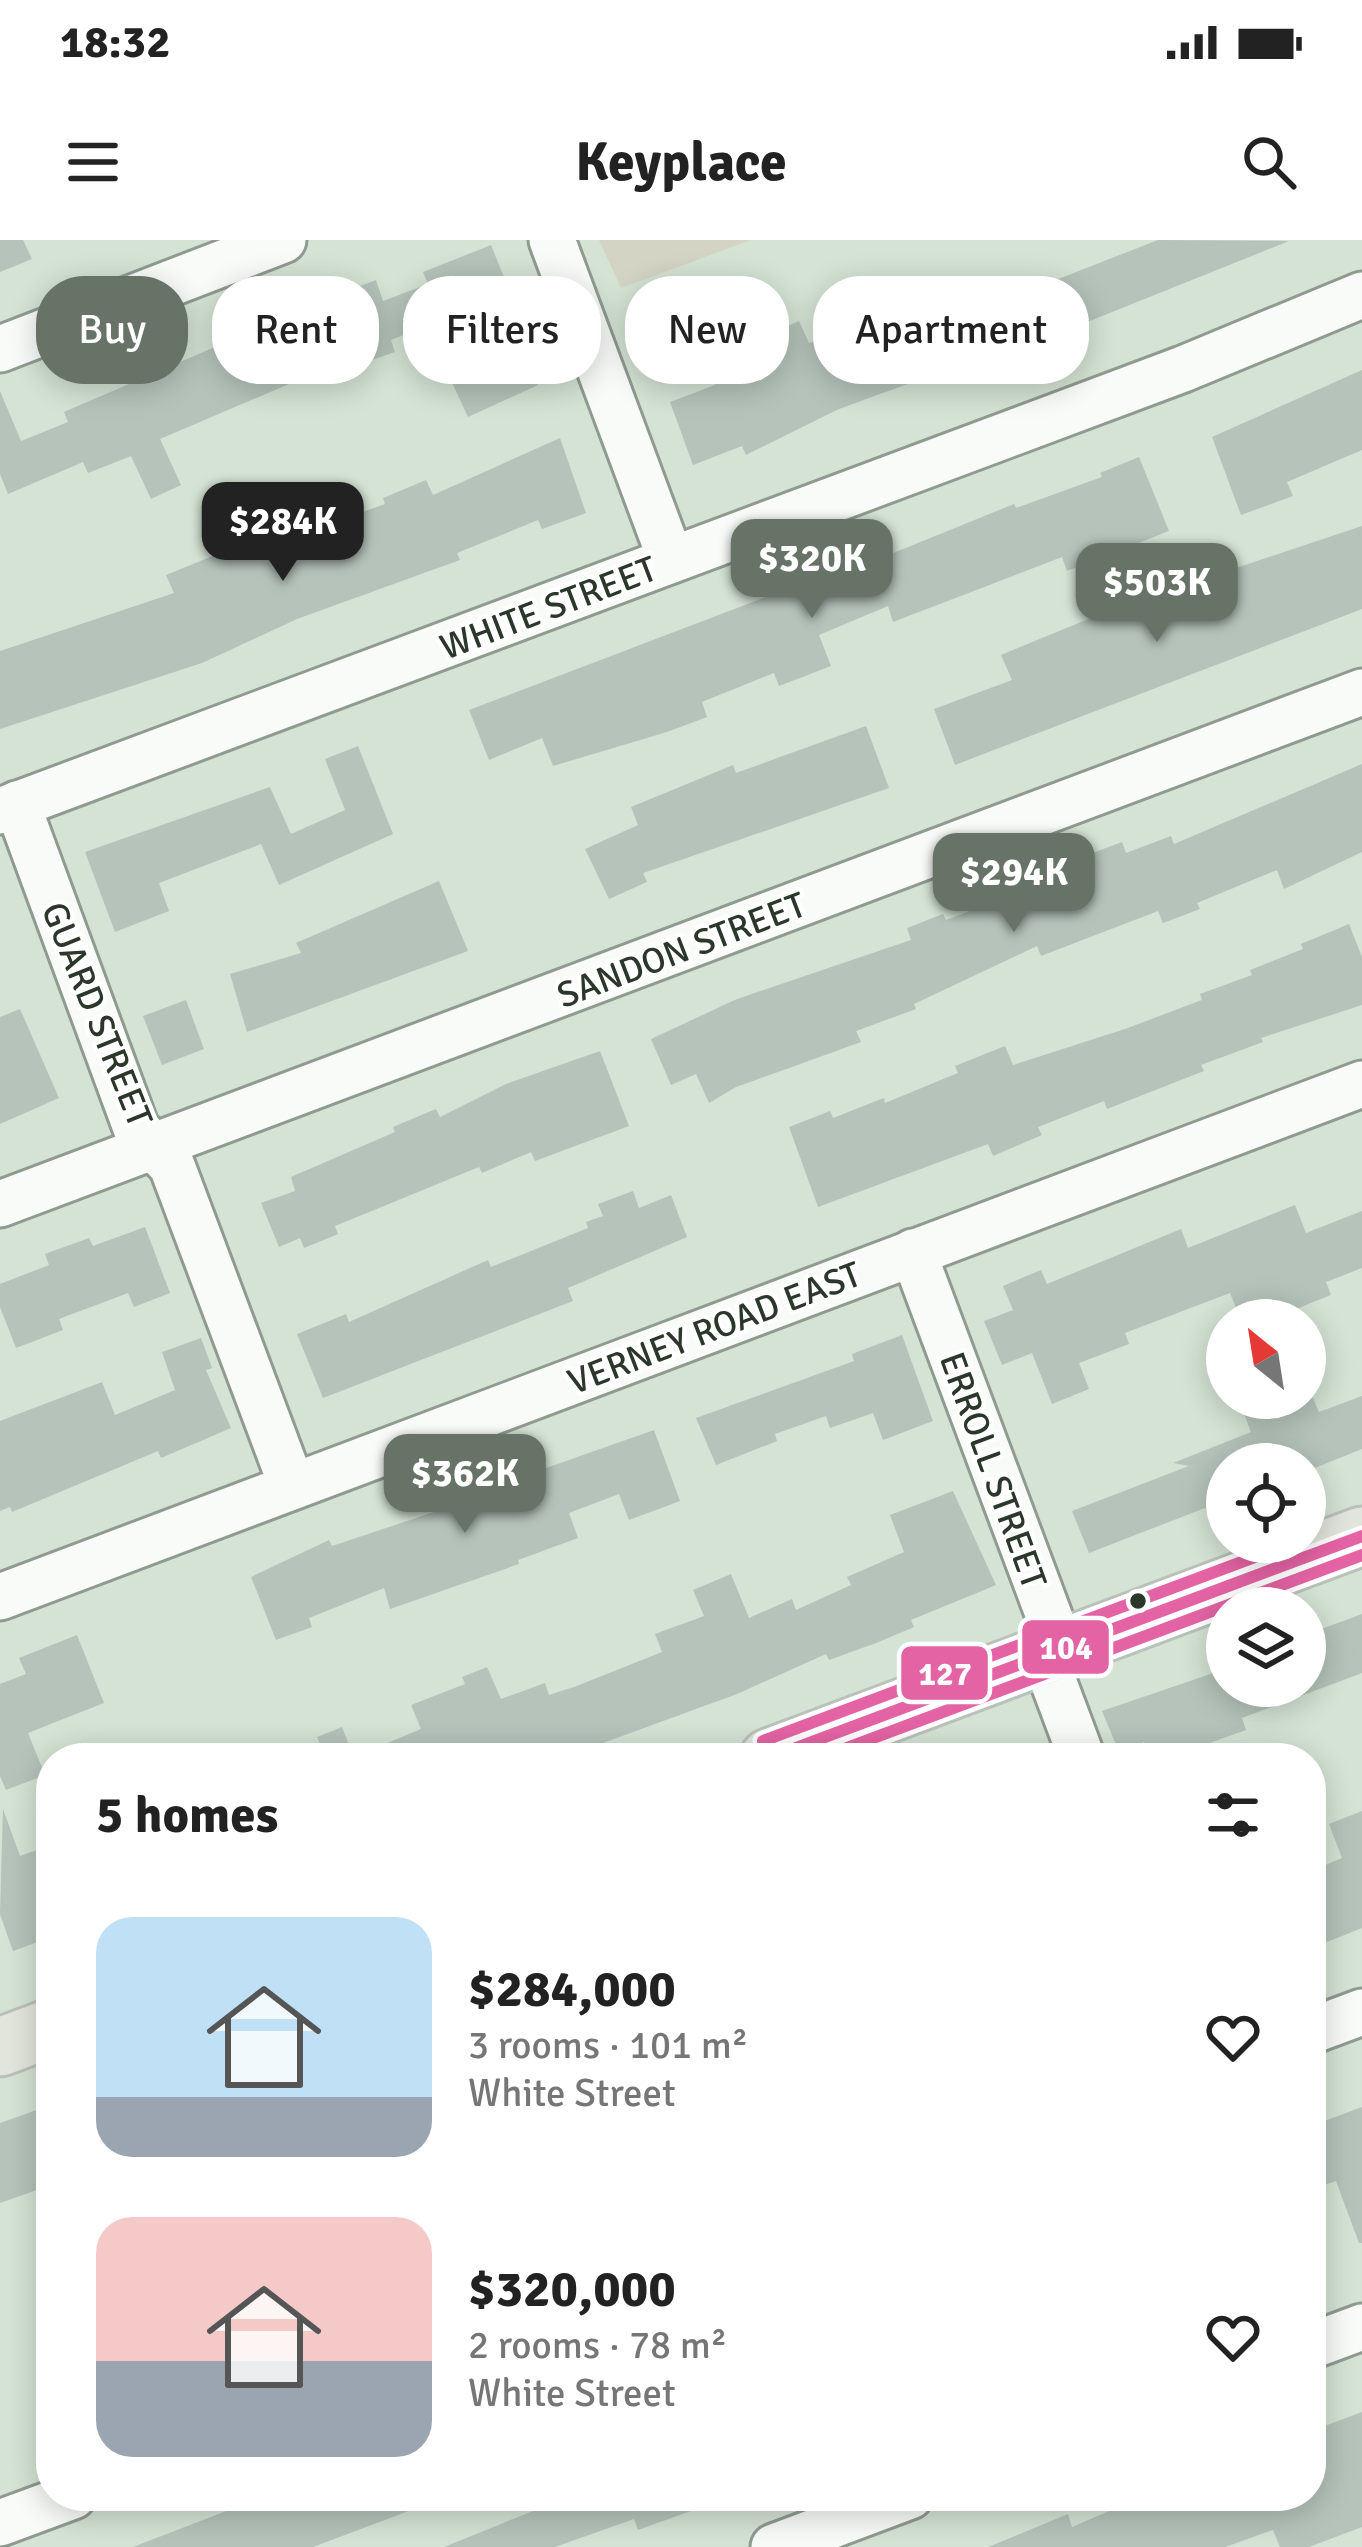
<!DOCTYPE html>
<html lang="en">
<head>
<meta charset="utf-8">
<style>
  :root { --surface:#fff; --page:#f6f6f6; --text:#222; --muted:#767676; --accent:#677367 }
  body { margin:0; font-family:Signika,sans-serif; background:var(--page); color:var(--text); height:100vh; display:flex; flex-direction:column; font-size:45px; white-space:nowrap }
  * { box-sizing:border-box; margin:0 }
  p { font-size:39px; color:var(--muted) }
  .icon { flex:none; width:66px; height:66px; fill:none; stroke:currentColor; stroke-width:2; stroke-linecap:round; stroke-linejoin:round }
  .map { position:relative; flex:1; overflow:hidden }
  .sheet { position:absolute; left:36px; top:1503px; width:1290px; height:768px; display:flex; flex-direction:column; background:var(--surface); border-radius:48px; box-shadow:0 6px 30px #0003 }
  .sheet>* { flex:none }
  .guide { position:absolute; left:36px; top:36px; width:1290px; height:108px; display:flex; gap:24px }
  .needle { width:78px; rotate:330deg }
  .tools { position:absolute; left:1206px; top:1059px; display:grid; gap:24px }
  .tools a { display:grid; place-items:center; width:120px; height:120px; border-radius:50%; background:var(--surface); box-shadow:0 6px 30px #0003; font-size:60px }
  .price { position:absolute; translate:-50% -102px; padding:0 27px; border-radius:24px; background:var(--accent); color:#fff; font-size:39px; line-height:78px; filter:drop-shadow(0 3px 6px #0008) }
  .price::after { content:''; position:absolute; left:50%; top:72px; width:36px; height:27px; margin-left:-18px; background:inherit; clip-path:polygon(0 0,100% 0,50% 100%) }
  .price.current { background:#222; color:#fff }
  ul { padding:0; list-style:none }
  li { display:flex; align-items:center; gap:36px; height:300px; padding:0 60px }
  li span { display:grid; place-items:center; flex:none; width:336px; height:240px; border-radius:36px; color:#555 }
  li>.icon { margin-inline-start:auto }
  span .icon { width:144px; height:144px; fill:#fffc; stroke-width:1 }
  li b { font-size:51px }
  h2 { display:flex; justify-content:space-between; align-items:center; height:144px; padding:0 60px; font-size:51px }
  .chip { padding:0 42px; border-radius:48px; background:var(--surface); box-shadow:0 6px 30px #0003; font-size:42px; line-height:108px }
  .chip.current { background:var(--accent); color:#fff }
  .status { display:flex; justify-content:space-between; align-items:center; height:84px; padding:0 60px; background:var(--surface); direction:ltr }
  .status svg { height:33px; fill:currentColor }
  header { display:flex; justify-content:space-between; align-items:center; height:156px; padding:0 60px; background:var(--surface); font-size:54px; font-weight:700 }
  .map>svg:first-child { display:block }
</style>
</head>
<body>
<div class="status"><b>18:32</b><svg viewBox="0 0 49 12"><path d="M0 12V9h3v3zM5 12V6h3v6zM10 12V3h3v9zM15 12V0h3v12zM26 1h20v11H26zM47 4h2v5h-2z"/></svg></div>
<header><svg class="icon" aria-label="menu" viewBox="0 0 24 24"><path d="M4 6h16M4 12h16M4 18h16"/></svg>Keyplace<svg class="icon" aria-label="search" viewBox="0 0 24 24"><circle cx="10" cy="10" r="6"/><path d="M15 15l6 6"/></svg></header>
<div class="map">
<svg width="1362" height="2307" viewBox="0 0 1362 2307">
  <rect width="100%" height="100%" fill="#d4e3d4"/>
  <path fill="#d3d4c4" d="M599,0H751L621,48Z"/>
  <g fill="#b5c3ba">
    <path d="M0,0H23L32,19L0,32Z"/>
    <path d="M1158,0L1289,1L1040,101L1038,96L963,130L960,125L839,169L746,215L742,206L693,225L670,162L715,145L706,127L756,105L754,101L799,81L809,103L860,84L862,91L934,65L928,53L964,36L979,70Z"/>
    <path d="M491,5L510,52L391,100L395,112L361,124L357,115L160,199L181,245L151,259L131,216L88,233L83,222L8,254L0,234V151L21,201L68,182L64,172L224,103L226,108L284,83L281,77L314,63L376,40L383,61L428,44L423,32Z"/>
    <path d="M517,100L538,145L468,177L447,132Z"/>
    <path d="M1362,130V210L1287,242L1293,256L1241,275L1212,197Z"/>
    <path d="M560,198L586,273L542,289L538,280L457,313L460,320L297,379L202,423L0,489V411L174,353L166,335L264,295L272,315L323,296L320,287L385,264L383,258L426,240L433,255Z"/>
    <path d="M1139,217L1169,291L1067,331L1062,317L893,382L888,366L819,395L831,426L779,446L774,433L702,462L707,477L667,492L553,526L542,498L489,520L469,470L800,344L802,350L1014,264L1016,268L1102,237L1100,233Z"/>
    <path d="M1362,286V369L955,525L934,469L1012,440L1001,415L1132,361L1140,381L1233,344L1227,331Z"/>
    <path d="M866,486L889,548L643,633L647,642L609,659L585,609L638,585L631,567L733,525L736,533Z"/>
    <path d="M358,506L393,594L279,645L261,604L159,643L169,671L115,692L85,612L270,547L291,594L345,570L325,519Z"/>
    <path d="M1362,524V612L1284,649L1277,630L1197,663L1200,669L1163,683L1158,671L1041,716L1037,706L914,764L916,769L856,791L861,802L736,847L709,863L696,834L671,845L651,799L737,759L911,700L907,688L943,674L946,680L1078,630L1074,620L1122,602L1126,613L1171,596L1174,604Z"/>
    <path d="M439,641L468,711L247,792L230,734L301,713L296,703Z"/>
    <path d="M1349,684L1362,717V765L1261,798L1263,802L1201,825L1204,831L1107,869L1104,861L1038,887L1042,895L993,916L988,904L818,967L789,887L830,871L833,878L884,858L885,863L958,833L955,826L1005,806L1013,825L1125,789L1202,760L1200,754L1252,735L1250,730L1303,709L1301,704Z"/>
    <path d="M186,760L204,809L162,825L143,776Z"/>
    <path d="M20,769L59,858L0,884V777Z"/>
    <path d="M600,811L629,886L535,921L531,912L482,933L479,927L335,986L338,994L304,1008L300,998L279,1007L261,963L295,951L291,937L395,892L393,887L436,869L440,877L506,844Z"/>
    <path d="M633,951L639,968L671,955L687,997L568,1048L573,1061L323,1158L297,1094L346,1074L349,1082L488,1020L491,1027L588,988L586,982L603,976L598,964Z"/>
    <path d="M1295,965L1306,993L1362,971V1028L1326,1042L1331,1055L1268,1080H1241L1230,1053L1125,1093L1129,1104L1079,1123L1089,1149L1052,1164L1032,1113L1002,1125L984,1081L1013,1070L1003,1046L1041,1030L1047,1044L1181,989L1188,1008Z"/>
    <path d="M145,987L170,1053L134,1067L128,1053L59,1079L63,1090L16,1108L0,1067V1044L49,1025L45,1014L89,998L93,1006Z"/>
    <path d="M902,1095L933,1181L883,1200L873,1173L830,1188L826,1176L775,1194L777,1201L716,1225L696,1178L854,1121L852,1114Z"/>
    <path d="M201,1098L212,1128L206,1130L231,1188L161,1218L158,1211L12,1272L10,1267L0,1271V1181L102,1142L115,1175L175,1150L162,1112Z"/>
    <path d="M1362,1156V1209L1305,1232V1224H1227V1269L1209,1276L1205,1268L1089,1313L1072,1271L1189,1226L1173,1223L1251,1192L1238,1158H1313L1319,1172Z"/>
    <path d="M654,1190L680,1261L629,1280L619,1254L569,1273L578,1298L518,1320L519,1324L390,1369L384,1348L309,1378L312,1387L276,1400L251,1337L329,1300L332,1306L452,1266L450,1262Z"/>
    <path d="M953,1251L996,1345L911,1380L914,1387L876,1403L829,1420L826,1414L737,1454L562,1518H326L317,1497L342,1487L354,1517L421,1489L411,1465L465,1444L462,1437L487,1427L501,1459L545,1443L549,1455L574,1447L662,1412L655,1394L704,1376L693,1350L731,1334L749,1378L792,1359L796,1370L851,1345L847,1337L904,1312L890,1275Z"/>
    <path d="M1362,1374V1433L1242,1478L1246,1490L1168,1518H1150L1144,1502L1119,1512L1102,1471L1225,1429L1227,1446H1305V1395Z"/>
    <path d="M77,1395L104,1463L28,1493L45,1535L6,1550L0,1536V1444L26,1434L19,1418Z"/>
    <path d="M3,1569L20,1616L51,1605V1697L13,1711L0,1674Z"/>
    <path d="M1362,1571V1688L1327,1702L1325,1696L1311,1702V1631L1342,1618L1329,1584Z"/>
    <path d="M51,1865V1945L0,1963V1883Z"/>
    <path d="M1362,1867V2003H1359L1336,1941L1311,1950V1886Z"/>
    <path d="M1362,2172V2287L1309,2307H1280L1273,2290L1225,2307H988L1068,2274L1072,2287L1144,2256H1311V2191Z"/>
    <path d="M265,2256H446V2257L313,2307H133Z"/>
    <path d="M528,2256H723L724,2259L638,2290L634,2279L555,2307H444L533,2271Z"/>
  </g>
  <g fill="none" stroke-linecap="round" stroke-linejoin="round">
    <defs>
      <g id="minor">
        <path d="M552,0L671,320"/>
        <path d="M0,109L283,0"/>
        <path d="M17,564L136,888L172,926L292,1246"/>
        <path d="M0,571L1183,129L1362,55"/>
        <path d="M0,964L1362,452"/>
        <path d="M913,1012L1052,1384V1438L1082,1518"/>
        <path d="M0,1357L1362,844"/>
        <path d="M1311,1791L1362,1772"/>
        <path d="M1311,2106L1362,2087"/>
        <path d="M0,2283L73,2256"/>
        <path d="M774,2307L910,2256"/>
      </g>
      <g id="major">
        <path d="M769,1518L1362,1296"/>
        <path d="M0,1807L51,1788"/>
      </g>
    </defs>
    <use href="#minor" stroke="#909b90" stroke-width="51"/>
    <use href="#major" stroke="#bac1ba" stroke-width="63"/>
    <use href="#minor" stroke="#f9fbf9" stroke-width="45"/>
    <use href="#major" stroke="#e2e5dc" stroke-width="57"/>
    <defs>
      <path id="bus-1" d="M769,1518L1362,1296"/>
      <path id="bus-2" d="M820,1518L1362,1315"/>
      <path id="bus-3" d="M763,1501L1295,1302"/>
    </defs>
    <use href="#bus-1" stroke="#fff" stroke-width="21"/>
    <use href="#bus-2" stroke="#fff" stroke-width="21"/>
    <use href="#bus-3" stroke="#fff" stroke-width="21"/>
    <use href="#bus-1" stroke="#e463a4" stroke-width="12"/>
    <use href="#bus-2" stroke="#e463a4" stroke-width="12"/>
    <use href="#bus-3" stroke="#e463a4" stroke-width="12"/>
  </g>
  <circle fill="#2c372c" stroke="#fff" stroke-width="4.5" cx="1138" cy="1361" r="10"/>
  <g text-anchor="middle" stroke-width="9" stroke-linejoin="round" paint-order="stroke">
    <g font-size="36" fill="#2c372c" stroke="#fff">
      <text transform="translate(548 367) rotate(-21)" y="13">WHITE STREET</text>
      <text transform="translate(681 709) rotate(-21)" y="13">SANDON STREET</text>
      <text transform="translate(98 774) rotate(68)" y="13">GUARD STREET</text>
      <text transform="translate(714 1087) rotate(-21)" y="13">VERNEY ROAD EAST</text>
      <text transform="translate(994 1230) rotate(70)" y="13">ERROLL STREET</text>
    </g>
  </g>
  <g stroke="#fff" stroke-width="4.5">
    <rect x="1020" y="1378" width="91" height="58" rx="12" fill="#e463a4"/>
    <rect x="899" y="1404" width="91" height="58" rx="12" fill="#e463a4"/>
  </g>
  <g font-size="33" text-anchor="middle" font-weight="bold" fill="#fff">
    <text x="1066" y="1419">104</text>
    <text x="945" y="1445">127</text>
  </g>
</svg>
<div class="tools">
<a><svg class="needle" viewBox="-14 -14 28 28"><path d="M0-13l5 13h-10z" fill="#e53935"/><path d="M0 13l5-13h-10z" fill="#767676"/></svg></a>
<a><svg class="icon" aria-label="locate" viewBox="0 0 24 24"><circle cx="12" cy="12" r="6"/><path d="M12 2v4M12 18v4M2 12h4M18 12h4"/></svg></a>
<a><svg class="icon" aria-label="layers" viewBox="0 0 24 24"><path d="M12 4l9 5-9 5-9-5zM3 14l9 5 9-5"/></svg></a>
</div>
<b class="price current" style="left:283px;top:344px">$284K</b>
<b class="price" style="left:812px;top:381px">$320K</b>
<b class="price" style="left:1157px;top:405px">$503K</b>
<b class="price" style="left:1014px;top:695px">$294K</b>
<b class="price" style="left:465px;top:1296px">$362K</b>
<div class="guide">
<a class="chip current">Buy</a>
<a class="chip">Rent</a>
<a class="chip">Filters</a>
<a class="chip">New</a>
<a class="chip">Apartment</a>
</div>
<section class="sheet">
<h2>5 homes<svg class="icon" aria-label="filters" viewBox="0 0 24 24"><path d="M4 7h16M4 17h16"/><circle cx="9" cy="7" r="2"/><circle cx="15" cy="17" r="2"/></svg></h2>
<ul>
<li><span style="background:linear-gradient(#bfe0f5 75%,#9aa5b1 0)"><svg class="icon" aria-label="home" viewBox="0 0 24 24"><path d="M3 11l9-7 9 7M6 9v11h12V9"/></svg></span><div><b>$284,000</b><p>3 rooms · 101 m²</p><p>White Street</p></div><svg class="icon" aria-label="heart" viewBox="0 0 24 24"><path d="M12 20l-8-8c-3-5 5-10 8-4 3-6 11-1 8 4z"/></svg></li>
<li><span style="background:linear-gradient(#f6c9c9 60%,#9aa5b1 0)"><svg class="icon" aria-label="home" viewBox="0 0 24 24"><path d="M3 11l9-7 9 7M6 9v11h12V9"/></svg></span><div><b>$320,000</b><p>2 rooms · 78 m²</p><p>White Street</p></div><svg class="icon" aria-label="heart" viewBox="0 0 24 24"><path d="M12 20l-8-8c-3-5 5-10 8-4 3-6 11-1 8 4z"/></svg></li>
</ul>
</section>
</div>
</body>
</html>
